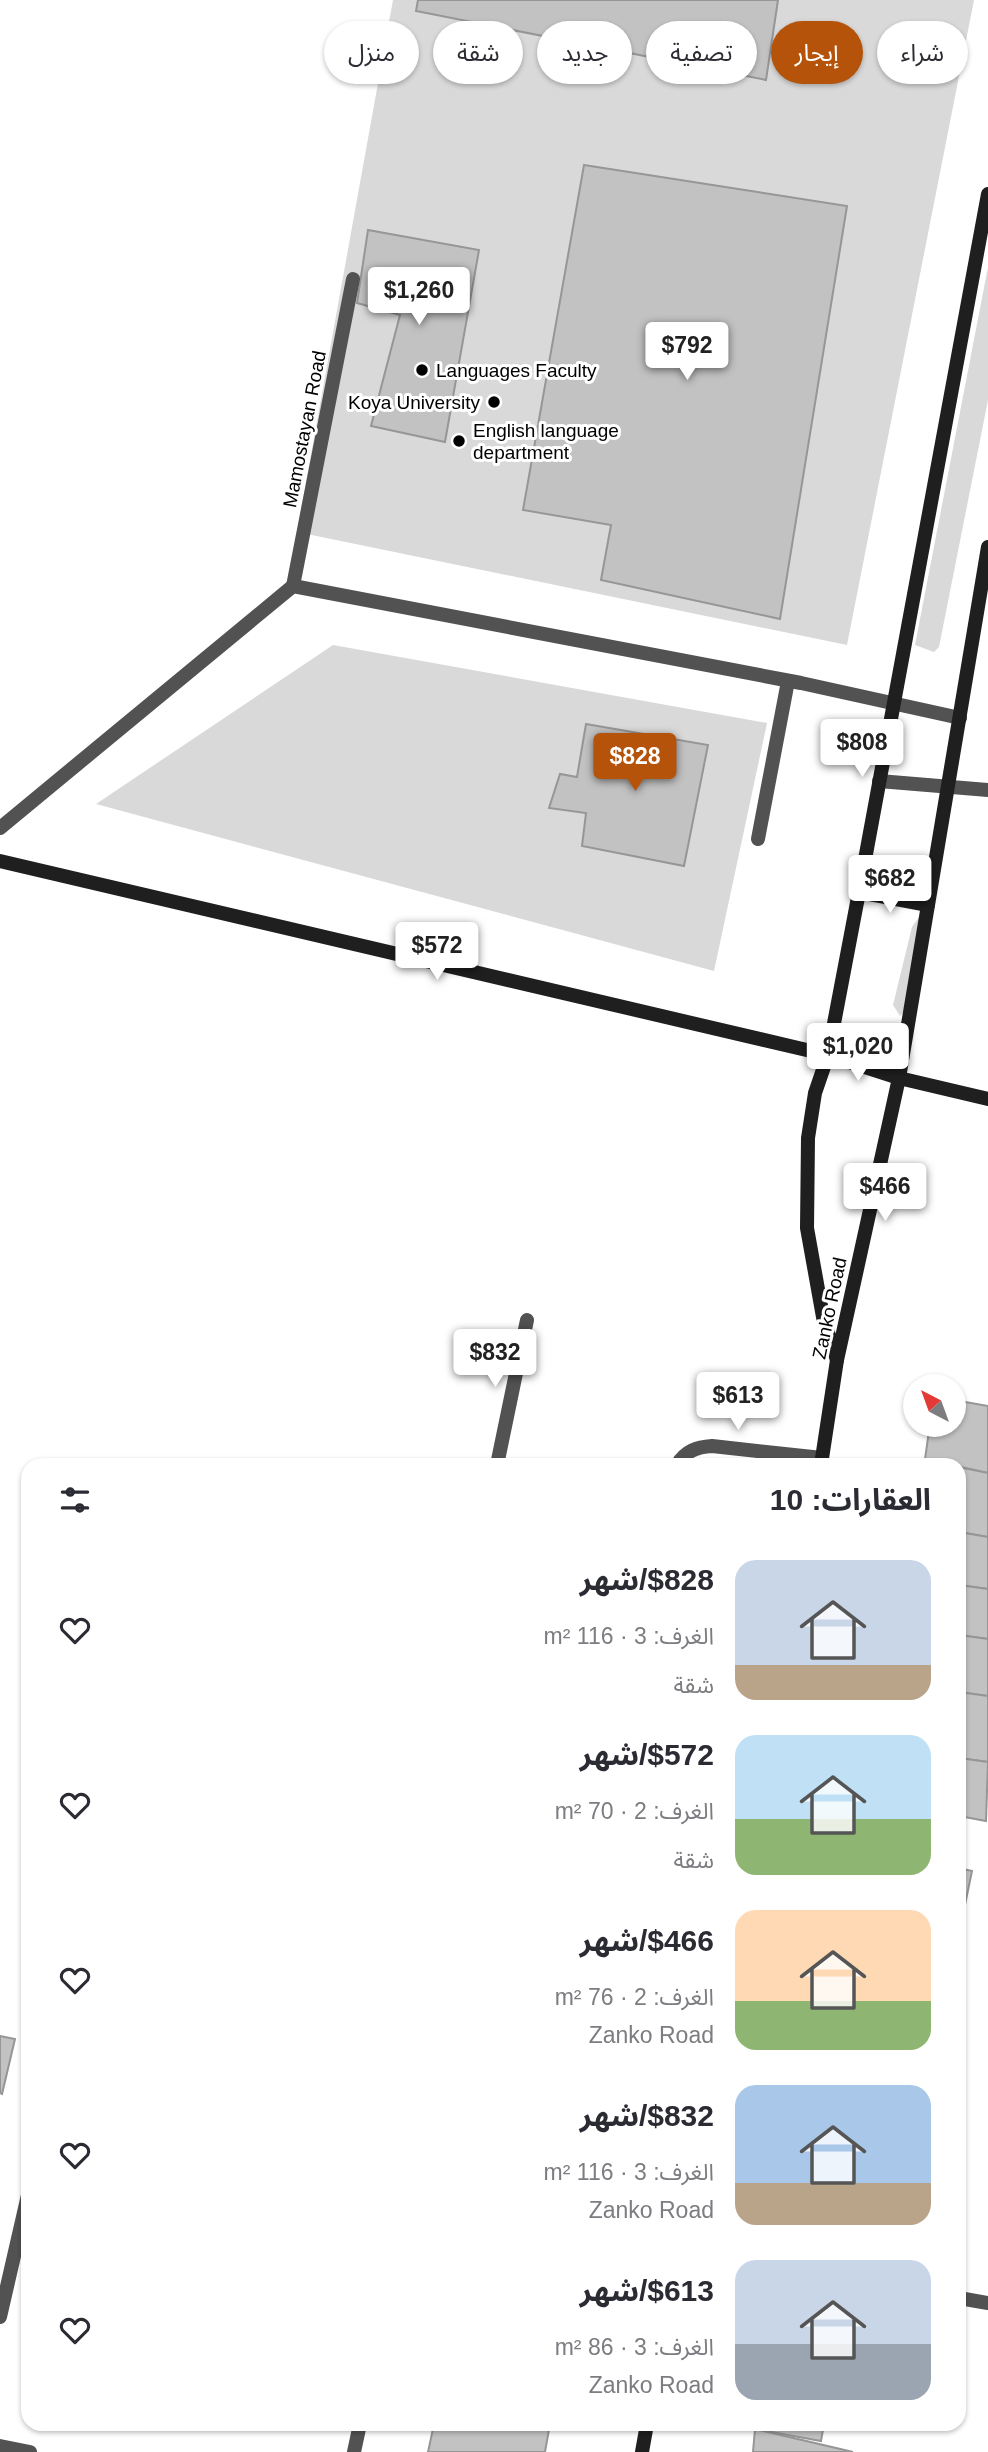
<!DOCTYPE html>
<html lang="ar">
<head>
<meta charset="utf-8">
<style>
  :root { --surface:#fff; --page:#f2f2f3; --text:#2b2b33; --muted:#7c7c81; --accent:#b45309 }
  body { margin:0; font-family:Arial,"Noto Sans Arabic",sans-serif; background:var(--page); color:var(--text); direction:rtl; height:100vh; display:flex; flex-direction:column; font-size:26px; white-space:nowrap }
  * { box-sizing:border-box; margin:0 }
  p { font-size:23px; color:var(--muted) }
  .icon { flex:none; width:38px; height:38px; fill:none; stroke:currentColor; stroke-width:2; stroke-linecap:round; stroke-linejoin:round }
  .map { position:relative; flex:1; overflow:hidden; direction:ltr }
  .drawer { position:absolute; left:21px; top:1458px; width:945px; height:973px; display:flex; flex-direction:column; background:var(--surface); border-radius:21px; box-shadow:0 2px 5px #0004; direction:rtl }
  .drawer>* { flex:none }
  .banner { position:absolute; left:21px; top:21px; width:947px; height:63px; direction:rtl; display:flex; gap:14px }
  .needle { width:46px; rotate:319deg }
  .buttons { position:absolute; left:903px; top:1374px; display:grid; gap:14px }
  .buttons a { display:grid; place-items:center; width:63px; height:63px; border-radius:50%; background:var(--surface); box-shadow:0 2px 5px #0004; font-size:35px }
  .price { position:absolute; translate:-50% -60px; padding:0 16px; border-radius:7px; background:#fff; color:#222; font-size:23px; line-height:46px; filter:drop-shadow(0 2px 4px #0008) }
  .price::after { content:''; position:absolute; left:50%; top:42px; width:21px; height:16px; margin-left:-10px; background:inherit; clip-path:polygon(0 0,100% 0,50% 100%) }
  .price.current { background:var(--accent); color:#fff }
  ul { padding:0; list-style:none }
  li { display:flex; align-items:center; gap:21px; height:175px; padding:0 35px }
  li span { display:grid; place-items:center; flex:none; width:196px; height:140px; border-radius:21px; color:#555 }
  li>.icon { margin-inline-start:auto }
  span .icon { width:84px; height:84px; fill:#fffc; stroke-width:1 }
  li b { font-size:30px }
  h2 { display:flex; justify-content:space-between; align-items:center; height:84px; padding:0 35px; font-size:30px }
  .pill { padding:0 24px; border-radius:32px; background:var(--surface); box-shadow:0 2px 5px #0004; font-size:24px; line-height:63px }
  .pill.current { background:var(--accent); color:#fff }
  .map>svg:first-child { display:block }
</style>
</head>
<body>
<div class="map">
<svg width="988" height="2452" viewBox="0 0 988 2452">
  <rect width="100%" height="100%" fill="#fff"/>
  <g fill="#d9d9d9">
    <path d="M393,0H974L847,645L297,532Z"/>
    <path d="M988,267V400L939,647L934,652L915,645Z"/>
    <path d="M333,645L767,723L714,971L96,804Z"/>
    <path d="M919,917L927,929L909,1007L900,1016L893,1005L912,927Z"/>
  </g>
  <g fill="#c2c2c2" stroke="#969696" stroke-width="2">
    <path d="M418,0H778L766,80L416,11Z"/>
    <path d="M584,165L847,206L780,619L601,580L611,525L523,510Z"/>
    <path d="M368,230L479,250L445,442L371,426L400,315L357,303Z"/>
    <path d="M586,724L708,745L684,866L582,846L586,813L549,808L560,774L577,777Z"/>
    <path d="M954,1400L988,1406V1473L925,1459L930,1424H954Z"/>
    <path d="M959,1467L988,1473V1537L959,1532Z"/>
    <path d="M959,1532L988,1537V1589L959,1585Z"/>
    <path d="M959,1585L988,1589V1639L959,1635Z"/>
    <path d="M959,1635L988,1639V1696L959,1692Z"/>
    <path d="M959,1692L988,1696V1762L959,1758Z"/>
    <path d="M959,1758L988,1762L986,1821L959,1816Z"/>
    <path d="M959,1868L972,1871L960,1929H959Z"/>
    <path d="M0,2036L15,2039L2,2094L0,2093Z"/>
    <path d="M434,2424H550L545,2452H428Z"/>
    <path d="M756,2424H824L821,2441L755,2429Z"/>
    <path d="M755,2429L853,2452H753Z"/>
  </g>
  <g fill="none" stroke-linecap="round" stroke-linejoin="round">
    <g stroke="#525252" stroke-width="14">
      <path d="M293,586L353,279"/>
      <path d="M879,781L988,790"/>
      <path d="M0,828L293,586L801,683L960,718"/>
      <path d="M758,839L788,681"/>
    </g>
    <g stroke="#525252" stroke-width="14">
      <path d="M497,1465L527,1320"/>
      <path d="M677,1465C685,1451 697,1447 712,1446L822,1458"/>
      <path d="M959,2298L988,2303"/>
      <path d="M0,2317L28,2195"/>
      <path d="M0,2446L30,2452"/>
      <path d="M354,2452L360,2424"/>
    </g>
    <g stroke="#1f1f1f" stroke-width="14">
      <path d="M0,861L828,1055L899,1078L988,1099"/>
      <path d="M859,892L928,905"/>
      <path d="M837,1360L823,1317L807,1228L808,1138L815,1093L828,1055L859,892L988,194"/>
      <path d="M821,1465L837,1360L899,1078L988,547"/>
      <path d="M642,2452L647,2424"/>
    </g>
  </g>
  <g fill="#000" stroke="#fff" stroke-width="2.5">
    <circle cx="422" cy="370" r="7"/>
    <circle cx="494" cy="402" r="7"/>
    <circle cx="459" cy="441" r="7"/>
  </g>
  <g text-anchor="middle" stroke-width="6" stroke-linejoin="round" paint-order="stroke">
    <g font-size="19" fill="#000" stroke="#fff" text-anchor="start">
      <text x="436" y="377">Languages Faculty</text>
      <text x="480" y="409" text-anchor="end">Koya University</text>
      <text x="473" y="437">English language<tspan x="473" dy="22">department</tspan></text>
    </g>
    <g font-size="19" fill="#000" stroke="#fff">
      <text transform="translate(304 429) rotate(-79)" y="7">Mamostayan Road</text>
      <text transform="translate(829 1308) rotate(-78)" y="7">Zanko Road</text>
    </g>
  </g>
</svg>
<div class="buttons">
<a><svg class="needle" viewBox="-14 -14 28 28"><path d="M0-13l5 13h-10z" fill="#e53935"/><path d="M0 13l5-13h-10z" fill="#7c7c81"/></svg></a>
</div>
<b class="price" style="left:419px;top:327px">$1,260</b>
<b class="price" style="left:687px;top:382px">$792</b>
<b class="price" style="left:862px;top:779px">$808</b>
<b class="price current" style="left:635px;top:793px">$828</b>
<b class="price" style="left:890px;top:915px">$682</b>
<b class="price" style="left:437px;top:982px">$572</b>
<b class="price" style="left:858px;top:1083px">$1,020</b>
<b class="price" style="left:885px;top:1223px">$466</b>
<b class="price" style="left:495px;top:1389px">$832</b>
<b class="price" style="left:738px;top:1432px">$613</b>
<div class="banner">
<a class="pill">شراء</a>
<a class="pill current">إيجار</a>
<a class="pill">تصفية</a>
<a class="pill">جديد</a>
<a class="pill">شقة</a>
<a class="pill">منزل</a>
</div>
<section class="drawer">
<h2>العقارات: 10<svg class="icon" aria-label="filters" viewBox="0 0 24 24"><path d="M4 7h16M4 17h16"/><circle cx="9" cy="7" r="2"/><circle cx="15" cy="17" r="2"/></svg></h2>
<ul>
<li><span style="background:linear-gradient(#c9d6e8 75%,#b9a48a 0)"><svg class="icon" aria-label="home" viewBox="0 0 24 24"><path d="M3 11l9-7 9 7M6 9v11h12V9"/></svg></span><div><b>$828/شهر</b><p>الغرف: 3 · 116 m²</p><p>شقة</p></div><svg class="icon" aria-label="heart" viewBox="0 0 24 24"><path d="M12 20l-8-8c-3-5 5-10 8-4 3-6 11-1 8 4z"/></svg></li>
<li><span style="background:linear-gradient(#bfe0f5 60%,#8fb573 0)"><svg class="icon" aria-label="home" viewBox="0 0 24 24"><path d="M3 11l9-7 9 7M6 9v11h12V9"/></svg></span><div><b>$572/شهر</b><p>الغرف: 2 · 70 m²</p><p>شقة</p></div><svg class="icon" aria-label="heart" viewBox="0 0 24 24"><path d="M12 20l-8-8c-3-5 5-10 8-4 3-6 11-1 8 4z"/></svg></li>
<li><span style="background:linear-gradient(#ffd9b3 65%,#8fb573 0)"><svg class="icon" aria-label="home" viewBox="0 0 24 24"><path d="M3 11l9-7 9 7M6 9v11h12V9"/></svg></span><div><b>$466/شهر</b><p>الغرف: 2 · 76 m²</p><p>Zanko Road</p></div><svg class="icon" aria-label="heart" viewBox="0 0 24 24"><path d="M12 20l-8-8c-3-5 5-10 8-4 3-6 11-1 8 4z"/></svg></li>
<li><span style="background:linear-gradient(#a9c7e8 70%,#b9a48a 0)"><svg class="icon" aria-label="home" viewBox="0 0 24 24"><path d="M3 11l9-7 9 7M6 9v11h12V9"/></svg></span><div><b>$832/شهر</b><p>الغرف: 3 · 116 m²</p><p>Zanko Road</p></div><svg class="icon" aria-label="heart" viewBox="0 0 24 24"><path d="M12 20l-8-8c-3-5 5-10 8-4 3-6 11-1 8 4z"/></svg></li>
<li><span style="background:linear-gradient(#c9d6e8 60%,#9aa5b1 0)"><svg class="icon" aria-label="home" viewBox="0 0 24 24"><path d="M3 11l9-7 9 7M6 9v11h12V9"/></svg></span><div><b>$613/شهر</b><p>الغرف: 3 · 86 m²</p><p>Zanko Road</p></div><svg class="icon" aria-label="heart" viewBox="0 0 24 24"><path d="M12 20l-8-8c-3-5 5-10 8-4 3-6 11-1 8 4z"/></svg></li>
</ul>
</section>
</div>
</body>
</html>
